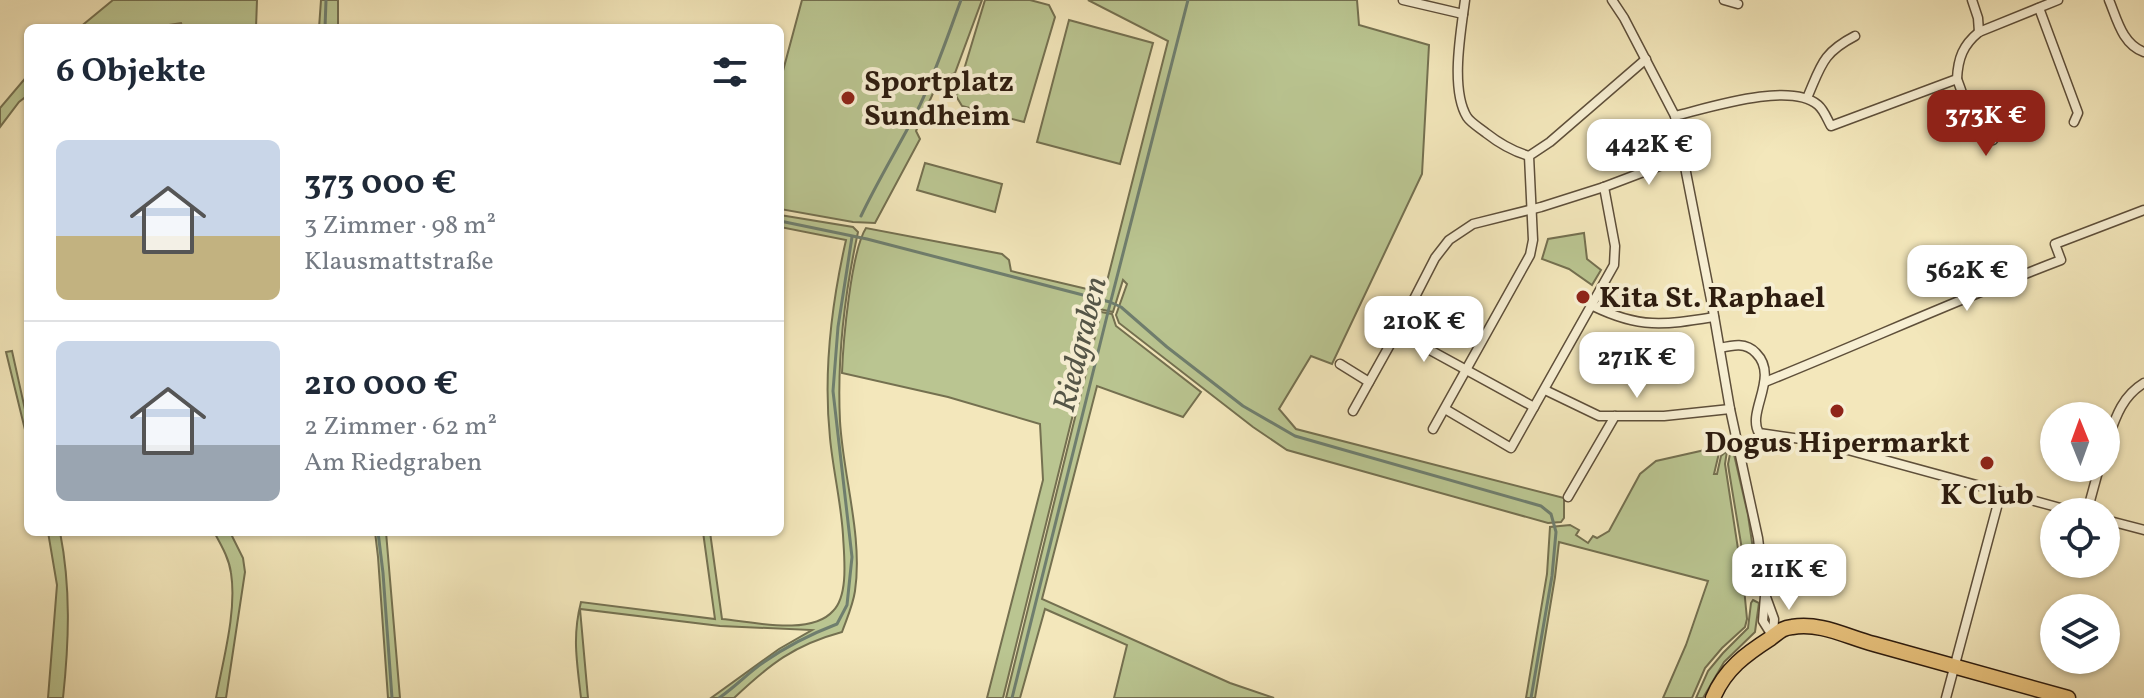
<!DOCTYPE html>
<html lang="de">
<head>
<meta charset="utf-8">
<style>
  :root { --surface:#fff; --page:#f2f2f3; --text:#1f2937; --muted:#747a83; --line:#e0e1e3; --accent:#8f2418 }
  body { margin:0; font-family:Vollkorn,serif; background:var(--page); color:var(--text); height:100vh; display:flex; flex-direction:column; font-size:30px; white-space:nowrap }
  * { box-sizing:border-box; margin:0 }
  p { font-size:26px; color:var(--muted) }
  .icon { flex:none; width:44px; height:44px; fill:none; stroke:currentColor; stroke-width:2; stroke-linecap:round; stroke-linejoin:round }
  .map { position:relative; flex:1; overflow:hidden }
  .side { position:absolute; left:24px; top:24px; width:760px; height:512px; display:flex; flex-direction:column; background:var(--surface); border-radius:12px; box-shadow:0 2px 6px #0004 }
  .side>* { flex:none }
  .needle { width:52px; rotate:359deg }
  .controls { position:absolute; left:2040px; top:402px; display:grid; gap:16px }
  .controls a { display:grid; place-items:center; width:80px; height:80px; border-radius:50%; background:var(--surface); box-shadow:0 2px 6px #0004; font-size:40px }
  .price { position:absolute; translate:-50% -68px; padding:0 18px; border-radius:16px; background:#fff; color:#222; font-size:26px; line-height:52px; filter:drop-shadow(0 2px 4px #0008) }
  .price::after { content:''; position:absolute; left:50%; top:48px; width:24px; height:18px; margin-left:-12px; background:inherit; clip-path:polygon(0 0,100% 0,50% 100%) }
  .price.selected { background:var(--accent); color:#fff }
  ul { padding:0; list-style:none }
  li { display:flex; align-items:center; gap:24px; height:200px; padding:0 32px }
  li+li { border-top:2px solid var(--line) }
  li span { display:grid; place-items:center; flex:none; width:224px; height:160px; border-radius:12px; color:#555 }
  li>.icon { margin-inline-start:auto }
  span .icon { width:96px; height:96px; fill:#fffc; stroke-width:1 }
  li b { font-size:34px }
  h2 { display:flex; justify-content:space-between; align-items:center; height:96px; padding:0 32px; font-size:34px }
  .map>svg:first-child { display:block }
</style>
</head>
<body>
<div class="map">
<svg width="2144" height="698" viewBox="0 0 2144 698">
  <rect width="100%" height="100%" fill="#f3e7bb"/>
  <filter id="stains"><feTurbulence type="fractalNoise" baseFrequency=".0025" numOctaves="4"/><feColorMatrix values="0 0 0 0 .2 0 0 0 0 .09 0 0 0 0 .02 0 0 0 .5 -.17"/></filter>
  <radialGradient id="worn" r=".72"><stop offset=".6" stop-color="#630" stop-opacity="0"/><stop offset="1" stop-color="#630" stop-opacity=".3"/></radialGradient>
  <g fill="#bac591" stroke="#747050" stroke-width="2">
    <path d="M113,0H257L256,28H183L181,23L149,28H79Z"/>
    <path d="M321,0H338V28H319Z"/>
    <path d="M802,0H982L955,73L939,80L916,131L920,139L875,223L853,222L780,209V82Z"/>
    <path d="M985,0H1030L1049,5L1055,17L1024,122L962,106L956,96Z"/>
    <path d="M1088,0H1357L1359,25L1429,45L1422,174L1332,364L1311,356L1279,409L1296,429L1564,498V518L1561,522L1548,523L1287,450L1253,427L1119,323L1116,315L1127,284L1123,280L1113,312L1099,309L1003,698H987L1043,480L1040,424L948,397L842,373C843,343 851,251 866,228L1002,254L1009,260L1011,271L1104,293L1168,41Z"/>
    <path d="M1069,20L1153,43L1120,164L1037,142Z"/>
    <path d="M28,75V95L19,102L0,127V108Z"/>
    <path d="M925,163L1002,184L995,212L917,190Z"/>
    <path d="M780,215L853,227L858,232C845,292 837,360 840,421C843,476 863,536 855,591C853,605 847,618 842,632C794,645 770,664 734,698H711L779,649L812,630L720,626L580,609L588,698H581C577,662 572,637 581,602L715,619L703,532H710L722,619C753,622 811,636 833,611C849,595 844,556 843,535C841,502 833,470 830,438C823,371 831,306 846,240L780,227Z"/>
    <path d="M1584,233L1587,259L1601,270L1592,285L1569,269L1542,259L1548,239Z"/>
    <path d="M1101,312L1112,314L1116,326L1201,392L1183,417L1097,386L1042,599L1230,683L1274,698H1114L1127,645L1045,609L1020,698H1006Z"/>
    <path d="M12,351L28,423V442L6,352Z"/>
    <path d="M1730,437L1748,515L1758,583V589L1755,593L1749,592L1729,471L1728,464L1731,449Z"/>
    <path d="M1727,445L1719,453L1714,474H1717L1721,456L1727,451L1725,464L1744,588L1747,619L1745,627L1722,648L1705,668L1692,698H1663L1686,645L1708,581L1559,542L1555,577L1535,698H1526L1547,574L1550,527L1570,525L1579,530L1576,535L1588,543L1593,536L1597,538L1609,531L1640,474L1656,461Z"/>
    <path d="M48,532H60C71,588 69,642 63,698H48L57,585Z"/>
    <path d="M214,532H230L243,558L245,572L226,698H216C223,660 237,611 231,573C229,558 221,545 214,532Z"/>
    <path d="M375,532H386L400,698H388L378,557Z"/>
    <path d="M1753,600L1759,603L1755,632L1724,662L1703,698H1696L1708,671L1723,653L1748,628L1751,603Z"/>
  </g>
  <g fill="none" stroke-linecap="round" stroke-linejoin="round">
    <g stroke="#6f7e6e" stroke-width="3">
      <path d="M325,28L326,0"/>
      <path d="M861,216C879,178 901,143 920,105C936,71 948,35 961,0"/>
      <path d="M780,221L867,239L1110,302L1121,307L1167,347L1243,406L1295,436L1541,506L1551,514L1556,532L1552,576L1531,698"/>
      <path d="M378,532L383,573L392,698"/>
      <path d="M719,698C735,687 748,673 764,662C787,646 811,634 837,624L847,605L852,557L833,391L838,327L852,237"/>
      <path d="M1012,698L1108,312L1188,0"/>
    </g>
    <defs>
      <g id="street">
        <path d="M1403,0L1463,14"/>
        <path d="M1465,0C1461,31 1450,89 1467,117C1471,123 1480,128 1486,133C1500,144 1512,151 1529,156"/>
        <path d="M1612,0L1624,18L1675,116L1713,310L1730,409L1758,538L1765,596L1763,621L1773,637"/>
        <path d="M1724,0L1738,4"/>
        <path d="M1972,0L1978,18L1979,32"/>
        <path d="M2109,0C2117,19 2122,44 2144,52"/>
        <path d="M2039,8L2078,113L2074,122"/>
        <path d="M1957,79C1964,97 1973,129 1986,142L1993,140L1996,136L1987,115L1974,120"/>
        <path d="M1807,98C1821,66 1822,53 1855,36"/>
        <path d="M1675,116C1708,108 1790,81 1818,105C1824,110 1827,119 1831,126L1957,79C1958,58 1963,45 1979,32L2058,0"/>
        <path d="M1593,306C1640,329 1664,325 1714,317"/>
        <path d="M1397,332L1534,407"/>
        <path d="M1720,348C1733,345 1746,342 1756,353C1780,377 1746,412 1759,433L1815,441L2075,512"/>
        <path d="M1340,364L1369,382"/>
        <path d="M1765,382C1864,342 1961,298 2061,260L2055,244L2144,210"/>
        <path d="M1545,390L1599,416H1664L1730,409"/>
        <path d="M1445,409L1511,448L1614,265L1615,246L1604,187"/>
        <path d="M1353,411L1397,332L1435,258L1449,240L1473,224L1541,207L1604,187L1683,157"/>
        <path d="M1433,429L1530,255L1533,240L1529,156L1550,142L1646,59"/>
        <path d="M2106,444C2115,419 2121,397 2144,383"/>
        <path d="M1568,497L1615,416"/>
        <path d="M2087,512L2099,468"/>
        <path d="M2106,520L2144,530"/>
        <path d="M1766,597L1774,619L1773,637"/>
        <path d="M1946,698L2001,492"/>
      </g>
      <path id="primary" d="M1713,698C1725,669 1746,654 1771,638C1779,632 1782,628 1792,627C1821,622 1847,637 1874,644C1939,662 2004,680 2068,698"/>
    </defs>
    <use href="#street" stroke="#5e4f3a" stroke-width="11"/>
    <use href="#primary" stroke="#2d1c0f" stroke-width="17"/>
    <use href="#street" stroke="#f7efd3" stroke-width="8"/>
    <use href="#primary" stroke="#eac47e" stroke-width="14"/>
  </g>
  <g fill="#8f2418" stroke="#f7efd3" stroke-width="3">
    <circle cx="848" cy="98" r="8"/>
    <circle cx="1583" cy="297" r="8"/>
    <circle cx="1837" cy="411" r="8"/>
    <circle cx="1987" cy="463" r="8"/>
  </g>
  <g text-anchor="middle" stroke-width="8" stroke-linejoin="round" paint-order="stroke">
    <g font-size="30" font-weight="bold" fill="#2d1c0f" stroke="#f7efd3" text-anchor="start">
      <text x="864" y="91">Sportplatz<tspan x="864" dy="34">Sundheim</tspan></text>
      <text x="1599" y="307">Kita St. Raphael</text>
      <text x="1837" y="452" text-anchor="middle">Dogus Hipermarkt</text>
      <text x="1987" y="504" text-anchor="middle">K Club</text>
    </g>
    <g font-size="32" font-style="italic" fill="#545547" stroke="#f7efd3">
      <text transform="translate(1079 344) rotate(-76)" y="11">Riedgraben</text>
    </g>
  </g>
  <rect width="100%" height="100%" filter="url(#stains)"/>
  <rect width="100%" height="100%" fill="url(#worn)"/>
</svg>
<div class="controls">
<a><svg class="needle" viewBox="-14 -14 28 28"><path d="M0-13l5 13h-10z" fill="#e53935"/><path d="M0 13l5-13h-10z" fill="#747a83"/></svg></a>
<a><svg class="icon" aria-label="locate" viewBox="0 0 24 24"><circle cx="12" cy="12" r="6"/><path d="M12 2v4M12 18v4M2 12h4M18 12h4"/></svg></a>
<a><svg class="icon" aria-label="layers" viewBox="0 0 24 24"><path d="M12 4l9 5-9 5-9-5zM3 14l9 5 9-5"/></svg></a>
</div>
<b class="price selected" style="left:1986px;top:158px">373K €</b>
<b class="price" style="left:1649px;top:187px">442K €</b>
<b class="price" style="left:1967px;top:313px">562K €</b>
<b class="price" style="left:1424px;top:364px">210K €</b>
<b class="price" style="left:1637px;top:400px">271K €</b>
<b class="price" style="left:1789px;top:612px">211K €</b>
<section class="side">
<h2>6 Objekte<svg class="icon" aria-label="filters" viewBox="0 0 24 24"><path d="M4 7h16M4 17h16"/><circle cx="9" cy="7" r="2"/><circle cx="15" cy="17" r="2"/></svg></h2>
<ul>
<li><span style="background:linear-gradient(#c9d6e8 60%,#c2b280 0)"><svg class="icon" aria-label="home" viewBox="0 0 24 24"><path d="M3 11l9-7 9 7M6 9v11h12V9"/></svg></span><div><b>373 000 €</b><p>3 Zimmer · 98 m²</p><p>Klausmattstraße</p></div></li>
<li><span style="background:linear-gradient(#c9d6e8 65%,#9aa5b1 0)"><svg class="icon" aria-label="home" viewBox="0 0 24 24"><path d="M3 11l9-7 9 7M6 9v11h12V9"/></svg></span><div><b>210 000 €</b><p>2 Zimmer · 62 m²</p><p>Am Riedgraben</p></div></li>
</ul>
</section>
</div>
</body>
</html>
